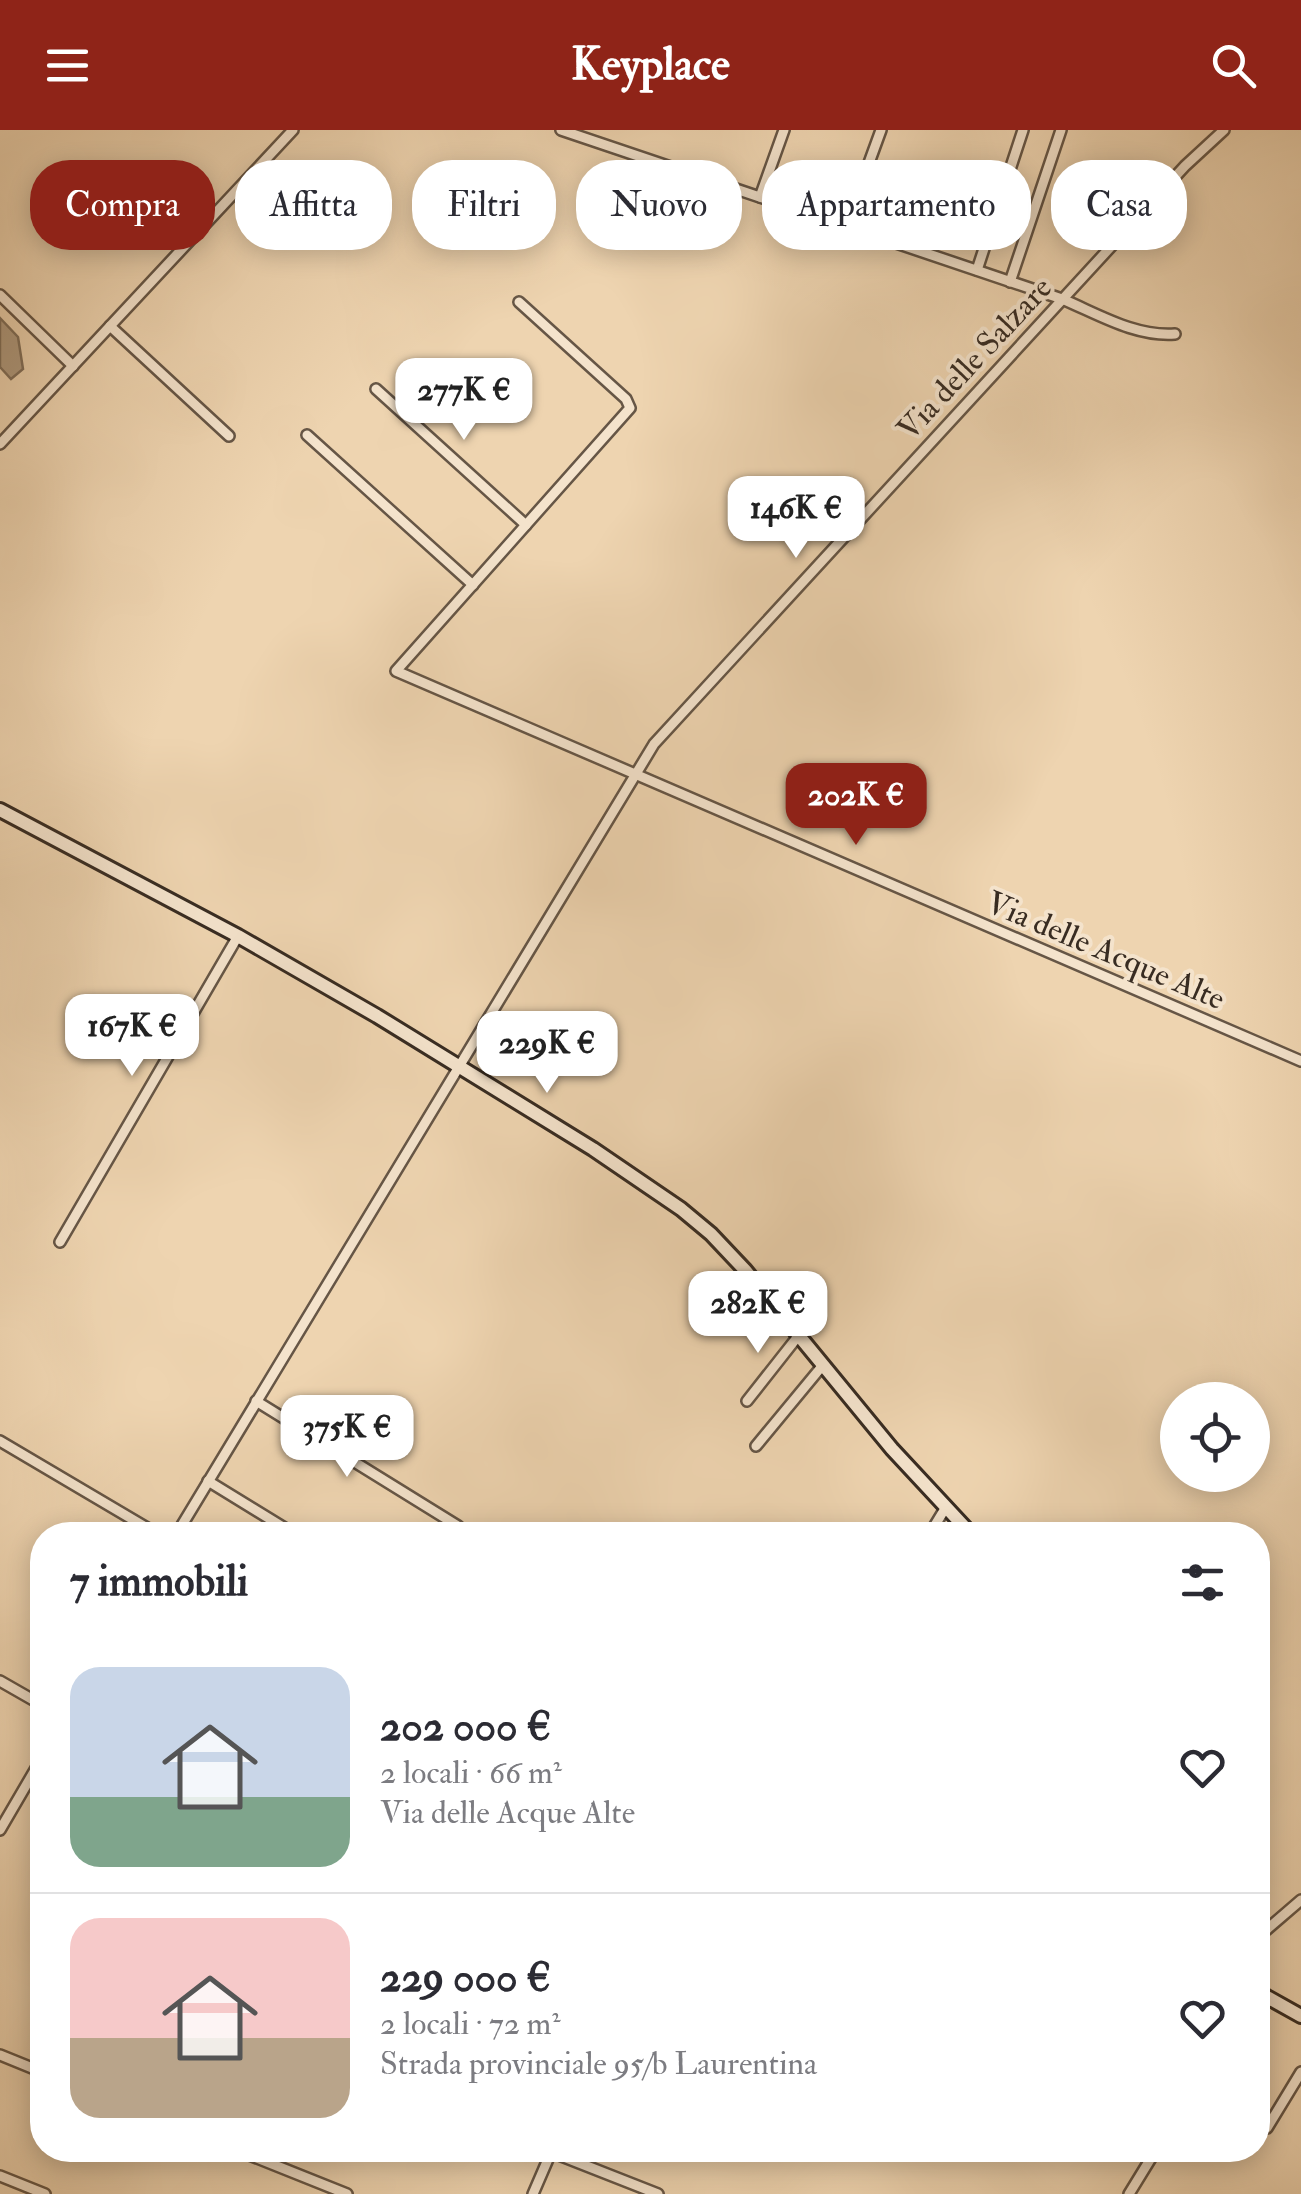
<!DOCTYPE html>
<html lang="it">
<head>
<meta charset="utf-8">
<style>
  :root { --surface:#fff; --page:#f2f2f3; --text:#2b2b33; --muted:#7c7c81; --line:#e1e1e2; --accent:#8f2418 }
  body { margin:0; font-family:"IM FELL Double Pica",serif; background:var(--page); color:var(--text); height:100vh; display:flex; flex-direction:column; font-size:38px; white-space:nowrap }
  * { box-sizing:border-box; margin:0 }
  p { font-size:32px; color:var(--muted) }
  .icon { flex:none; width:55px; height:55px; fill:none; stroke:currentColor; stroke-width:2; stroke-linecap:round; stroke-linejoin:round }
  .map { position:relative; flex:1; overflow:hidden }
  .details { position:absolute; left:30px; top:1392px; width:1240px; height:640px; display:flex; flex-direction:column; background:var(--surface); border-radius:40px; box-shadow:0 5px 25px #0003 }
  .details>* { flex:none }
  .guide { position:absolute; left:30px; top:30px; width:1242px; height:90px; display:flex; gap:20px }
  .buttons { position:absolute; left:1160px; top:1252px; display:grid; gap:20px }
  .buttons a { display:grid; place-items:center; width:110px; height:110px; border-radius:50%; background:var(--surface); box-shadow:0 5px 25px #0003; font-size:50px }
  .price { position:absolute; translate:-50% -85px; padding:0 22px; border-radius:20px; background:#fff; color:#222; font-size:32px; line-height:65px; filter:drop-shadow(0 2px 5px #0008) }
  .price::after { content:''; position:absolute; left:50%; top:60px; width:30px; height:22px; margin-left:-15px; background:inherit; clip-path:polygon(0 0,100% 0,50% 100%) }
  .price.active { background:var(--accent); color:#fff }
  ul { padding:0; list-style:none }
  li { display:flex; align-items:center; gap:30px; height:250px; padding:0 40px }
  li+li { border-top:2px solid var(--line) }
  li span { display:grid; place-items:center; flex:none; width:280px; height:200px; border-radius:30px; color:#555 }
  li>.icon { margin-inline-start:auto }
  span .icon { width:120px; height:120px; fill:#fffc; stroke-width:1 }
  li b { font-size:42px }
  h2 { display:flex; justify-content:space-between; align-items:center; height:120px; padding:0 40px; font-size:42px }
  .tag { padding:0 35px; border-radius:40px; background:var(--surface); box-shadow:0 5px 25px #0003; font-size:35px; line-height:90px }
  .tag.active { background:var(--accent); color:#fff }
  header { display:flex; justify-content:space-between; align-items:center; height:130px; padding:0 40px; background:var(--accent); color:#fff; font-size:45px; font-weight:800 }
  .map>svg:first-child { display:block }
</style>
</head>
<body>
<header><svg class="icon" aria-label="menu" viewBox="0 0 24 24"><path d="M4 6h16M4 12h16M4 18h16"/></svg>Keyplace<svg class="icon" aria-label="search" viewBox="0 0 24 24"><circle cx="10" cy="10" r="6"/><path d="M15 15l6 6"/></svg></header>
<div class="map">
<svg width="1301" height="2064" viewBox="0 0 1301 2064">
  <rect width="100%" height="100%" fill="#eed4b0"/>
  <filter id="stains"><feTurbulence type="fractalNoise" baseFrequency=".002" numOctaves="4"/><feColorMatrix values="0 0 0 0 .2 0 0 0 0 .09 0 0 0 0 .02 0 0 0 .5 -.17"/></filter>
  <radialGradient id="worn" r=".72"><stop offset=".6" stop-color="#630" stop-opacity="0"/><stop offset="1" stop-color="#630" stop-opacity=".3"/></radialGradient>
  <path fill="#b09b80" stroke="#806f5a" stroke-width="2.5" d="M0,188L18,207L23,239L11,249L0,237Z"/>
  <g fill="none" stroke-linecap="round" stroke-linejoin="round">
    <defs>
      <g id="minor">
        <path d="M561,0L1062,169C1098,184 1135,207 1175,204"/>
        <path d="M760,67L784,0"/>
        <path d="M846,96L881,0"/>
        <path d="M977,140L1023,0"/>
        <path d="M1010,152L1061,0"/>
        <path d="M0,165L73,236"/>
        <path d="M519,172L626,269L630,278L396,541L1301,931"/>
        <path d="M110,196L229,306"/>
        <path d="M376,259L526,395"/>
        <path d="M307,305L473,455"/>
        <path d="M0,314L293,0"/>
        <path d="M60,1112L238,806"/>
        <path d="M256,1271L458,1396"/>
        <path d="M747,1271L799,1205"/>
        <path d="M0,1311L159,1405"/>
        <path d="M756,1316L823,1235"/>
        <path d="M208,1351L296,1405"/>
        <path d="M176,1405L654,614L1185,36L1224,0"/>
        <path d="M929,1405L946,1377"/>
        <path d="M0,1551L42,1575"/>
        <path d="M0,1700L42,1628"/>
        <path d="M1258,1807L1301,1770"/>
        <path d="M0,1925L42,1942"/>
        <path d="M1267,1998L1301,1942"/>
        <path d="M237,2020L347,2064"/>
        <path d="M546,2020L658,2064"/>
        <path d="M0,2046L45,2064"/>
        <path d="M533,2064L552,2020"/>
        <path d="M1129,2064L1156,2020"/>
      </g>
      <g id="secondary">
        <path d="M0,680L238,806L377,886L593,1019L681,1079L711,1104L745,1140L892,1319L972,1405"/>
        <path d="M1258,1862L1301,1886"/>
      </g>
    </defs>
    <use href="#minor" stroke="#665646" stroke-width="14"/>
    <use href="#secondary" stroke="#382c22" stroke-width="18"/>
    <use href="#minor" stroke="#f4e3cc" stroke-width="9"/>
    <use href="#secondary" stroke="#f4e3cc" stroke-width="12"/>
  </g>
  <g text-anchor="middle" stroke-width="8" stroke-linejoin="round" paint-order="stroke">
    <g font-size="32" fill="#382c22" stroke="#f4e3cc">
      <text transform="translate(974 228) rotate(-47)" y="11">Via delle Salzare</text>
      <text transform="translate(1106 820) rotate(23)" y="11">Via delle Acque Alte</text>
    </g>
  </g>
  <rect width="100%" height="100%" filter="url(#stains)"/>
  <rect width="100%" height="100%" fill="url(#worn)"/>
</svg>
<div class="buttons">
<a><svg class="icon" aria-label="locate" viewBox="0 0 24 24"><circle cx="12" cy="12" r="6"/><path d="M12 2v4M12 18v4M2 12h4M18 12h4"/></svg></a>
</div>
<b class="price" style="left:464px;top:313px">277K €</b>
<b class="price" style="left:796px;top:431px">146K €</b>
<b class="price active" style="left:856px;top:718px">202K €</b>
<b class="price" style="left:132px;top:949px">167K €</b>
<b class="price" style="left:547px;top:966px">229K €</b>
<b class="price" style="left:758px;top:1226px">282K €</b>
<b class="price" style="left:347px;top:1350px">375K €</b>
<div class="guide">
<a class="tag active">Compra</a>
<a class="tag">Affitta</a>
<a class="tag">Filtri</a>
<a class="tag">Nuovo</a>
<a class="tag">Appartamento</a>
<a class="tag">Casa</a>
</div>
<section class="details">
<h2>7 immobili<svg class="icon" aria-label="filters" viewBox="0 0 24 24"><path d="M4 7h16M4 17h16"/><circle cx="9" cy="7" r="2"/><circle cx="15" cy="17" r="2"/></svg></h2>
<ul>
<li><span style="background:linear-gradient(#c9d6e8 65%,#7fa58c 0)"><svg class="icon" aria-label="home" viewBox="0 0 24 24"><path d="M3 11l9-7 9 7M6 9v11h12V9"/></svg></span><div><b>202 000 €</b><p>2 locali · 66 m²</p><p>Via delle Acque Alte</p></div><svg class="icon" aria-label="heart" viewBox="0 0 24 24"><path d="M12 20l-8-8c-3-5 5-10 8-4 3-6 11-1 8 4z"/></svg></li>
<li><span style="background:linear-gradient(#f6c9c9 60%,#b9a48a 0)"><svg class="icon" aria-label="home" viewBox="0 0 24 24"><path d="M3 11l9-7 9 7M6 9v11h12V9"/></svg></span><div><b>229 000 €</b><p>2 locali · 72 m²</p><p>Strada provinciale 95/b Laurentina</p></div><svg class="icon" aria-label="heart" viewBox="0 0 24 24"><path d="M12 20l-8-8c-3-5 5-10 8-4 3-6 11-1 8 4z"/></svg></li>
</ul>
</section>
</div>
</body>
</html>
